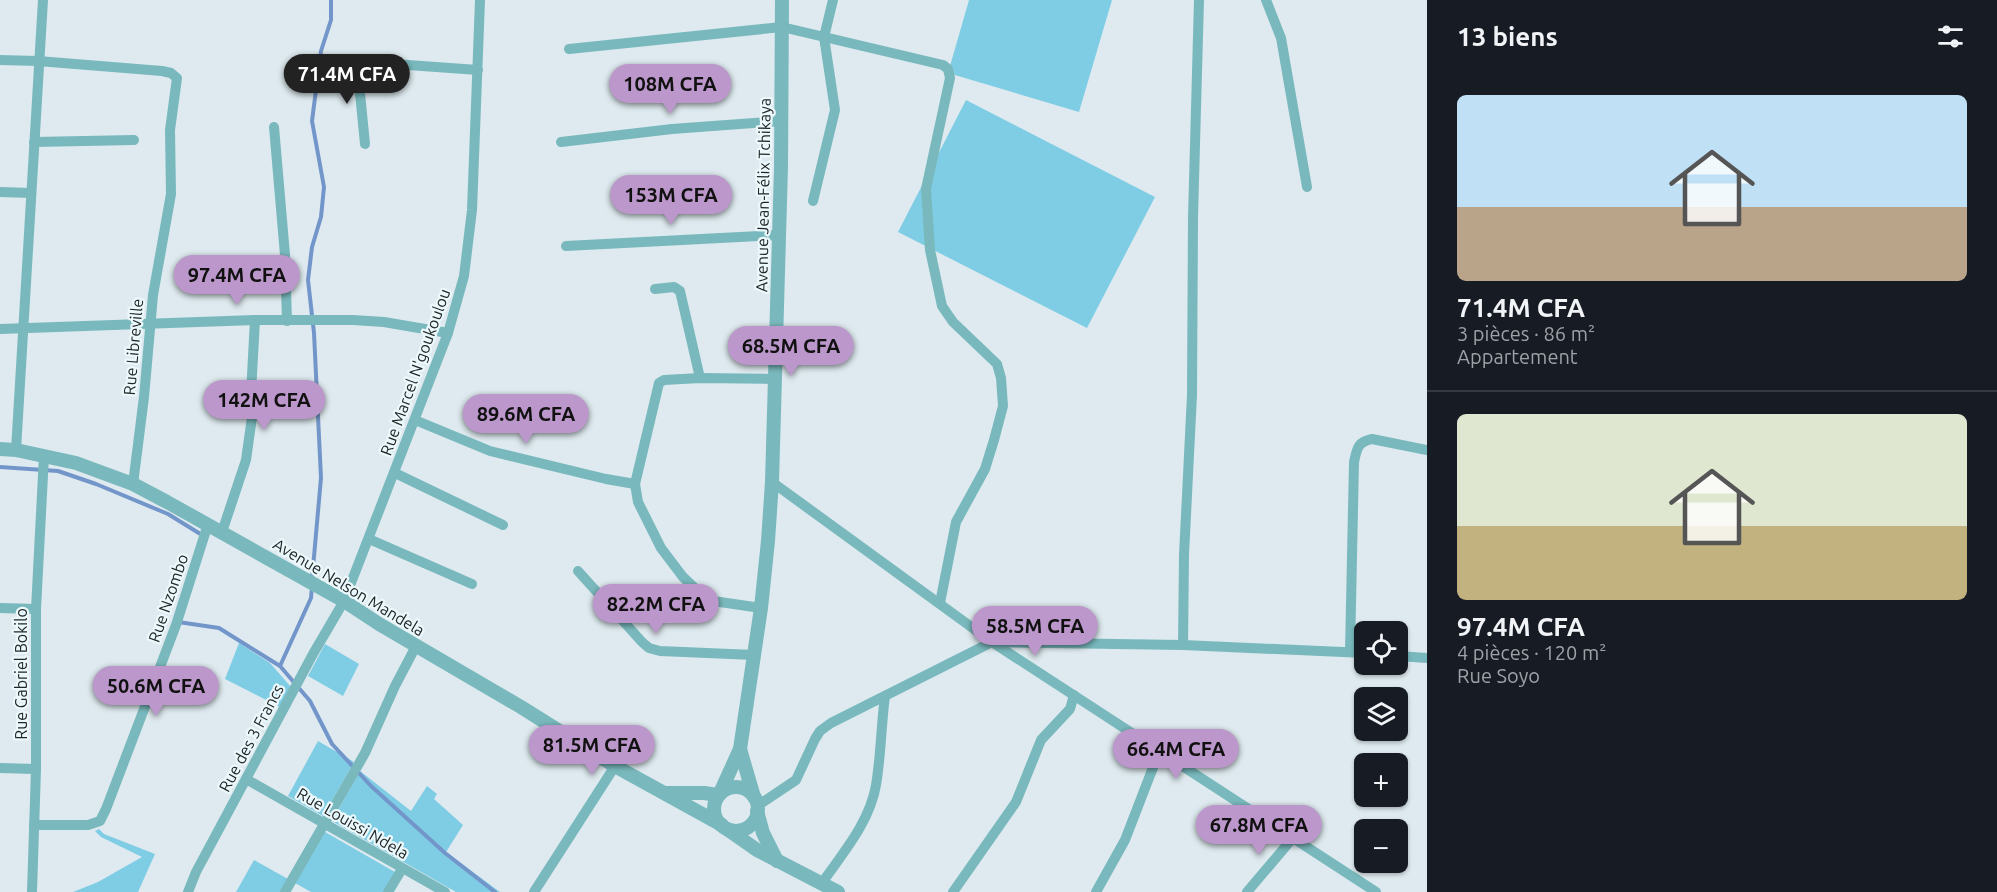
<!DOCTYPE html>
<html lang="fr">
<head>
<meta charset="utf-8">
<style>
  :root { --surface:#171b24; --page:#242831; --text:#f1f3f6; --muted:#9ea1a6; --line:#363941; --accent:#bc97cb }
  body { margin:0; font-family:Ubuntu,sans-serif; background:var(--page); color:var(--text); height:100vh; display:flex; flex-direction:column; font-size:22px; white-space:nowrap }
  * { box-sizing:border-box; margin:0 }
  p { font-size:20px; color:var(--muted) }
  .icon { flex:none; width:33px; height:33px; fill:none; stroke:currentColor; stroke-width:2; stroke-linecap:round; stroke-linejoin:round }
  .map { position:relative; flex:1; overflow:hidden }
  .details { display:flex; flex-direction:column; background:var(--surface); width:570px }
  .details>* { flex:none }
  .tools { position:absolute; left:1354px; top:621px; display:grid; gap:12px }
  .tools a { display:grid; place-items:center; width:54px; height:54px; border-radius:9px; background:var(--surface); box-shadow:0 2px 4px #0004; font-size:30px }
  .price { position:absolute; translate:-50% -51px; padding:0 14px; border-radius:21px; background:var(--accent); color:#111; font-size:20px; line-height:39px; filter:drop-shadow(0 2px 3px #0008) }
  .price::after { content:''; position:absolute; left:50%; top:36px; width:18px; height:14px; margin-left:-9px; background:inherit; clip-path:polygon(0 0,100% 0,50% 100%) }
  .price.selected { background:#222; color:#fff }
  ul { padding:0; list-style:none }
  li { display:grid; align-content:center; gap:12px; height:318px; padding:0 30px }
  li+li { border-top:2px solid var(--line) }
  li span { display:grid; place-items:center; height:186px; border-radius:9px; color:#555 }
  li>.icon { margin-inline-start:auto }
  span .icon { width:108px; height:108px; fill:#fffc; stroke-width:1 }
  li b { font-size:26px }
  h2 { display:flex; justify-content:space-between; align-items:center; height:72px; padding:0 30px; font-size:26px }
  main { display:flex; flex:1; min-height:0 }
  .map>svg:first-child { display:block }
</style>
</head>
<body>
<main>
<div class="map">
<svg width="1427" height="892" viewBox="0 0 1427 892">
  <rect width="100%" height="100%" fill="#deeaef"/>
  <g fill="#7fcde5">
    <path d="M969,0H1112L1079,112L948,73Z"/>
    <path d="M966,100L1155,197L1087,328L898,232Z"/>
    <path d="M239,643L270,663L291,687L280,707L225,679Z"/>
    <path d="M325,644L359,664L343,696L308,676Z"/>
    <path d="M318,741L354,762L323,816L288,796Z"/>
    <path d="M360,771L411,811L427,786L437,794L434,799L463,825L446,852L500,892H456L332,821Z"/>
    <path d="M99,829L104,834L155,854L138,892H73L98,882L142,857L101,837L95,831Z"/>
    <path d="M325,832L395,872L383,892H311L295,883Z"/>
    <path d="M254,860L288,879L280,892H236Z"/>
  </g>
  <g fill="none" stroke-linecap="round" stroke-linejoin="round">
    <g stroke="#7396ca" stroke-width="4">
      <path d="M0,467L58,471L96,484L168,514L202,535"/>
      <path d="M312,579L321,478L314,333L308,280L312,247L321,217L324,187L312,121L321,51L331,20V0"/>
      <path d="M178,622L219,628L280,666L310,701L332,744L371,786L445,853L495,892"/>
      <path d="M280,666L311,598L312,587"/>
    </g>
    <g stroke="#79b9bd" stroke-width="10">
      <path d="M1266,0L1281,38L1307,187"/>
      <path d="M569,49L782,27L943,65L948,69L950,78L926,189L930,250L942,306L953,322L997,364L1001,378L1003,406L994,440L985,469L956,522L940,603"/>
      <path d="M0,60L38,61L162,71L171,73L177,78L170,130L171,194L153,295L144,397L133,484"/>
      <path d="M338,60L478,70"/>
      <path d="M357,63L365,144"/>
      <path d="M274,127L285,255L287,321"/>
      <path d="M34,142L134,140"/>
      <path d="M561,142L672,129L782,121"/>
      <path d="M0,192L31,193"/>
      <path d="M813,201L835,110L824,37L833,0"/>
      <path d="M566,246L779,235"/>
      <path d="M655,289L674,287L680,291L700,378"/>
      <path d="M0,329L255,320H353L384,322L448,333"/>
      <path d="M415,420L490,451L606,479L635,484"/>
      <path d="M16,450L43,0"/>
      <path d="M395,473L503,525"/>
      <path d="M772,482L992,642L1376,892"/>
      <path d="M222,532L246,460L252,417L251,393L255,320"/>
      <path d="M369,539L472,584"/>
      <path d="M578,571L642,642L649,648L660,651L754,655"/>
      <path d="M0,608L36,609"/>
      <path d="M761,608L713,601L702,595L683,577L661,548L638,502L635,484L659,383L664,380L700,378L776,379"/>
      <path d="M1183,645L1184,555L1192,395L1193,217L1199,0"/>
      <path d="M1350,652L1354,462C1357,449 1357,442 1372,439L1427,450"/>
      <path d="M1398,656L1427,658"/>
      <path d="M0,768L36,769"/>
      <path d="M246,779L445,892"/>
      <path d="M757,806L796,780L815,739L820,731L831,723L992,642L1183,645L1365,653"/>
      <path d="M34,825H88L100,821L106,809L176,625L208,524"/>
      <path d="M822,883C842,854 870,822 876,785C881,756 881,726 885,696"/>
      <path d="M32,892L36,769V609L44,456"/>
      <path d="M188,892L196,872L313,654L344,601L448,333L464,276L472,210L480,0"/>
      <path d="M285,892L365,753L395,686L416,646"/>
      <path d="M388,892L402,869"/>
      <path d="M534,892L615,766"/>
      <path d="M953,892L1016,802L1041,740L1070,709L1074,695"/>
      <path d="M1096,892L1125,840L1159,752"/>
      <path d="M1247,892L1292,839"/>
    </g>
    <g stroke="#79b9bd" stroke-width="14">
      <path d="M0,449L16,450L76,463L133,484L167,502L344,601L379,624L521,707L615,766L722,825"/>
      <path d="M740,749L754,797"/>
      <circle cx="736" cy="809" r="22"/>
      <path d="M665,793H704L718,795"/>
      <path d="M720,793L740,749L761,608L768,541L772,482L781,167L782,0"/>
      <path d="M757,811L763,833L777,861"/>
      <path d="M727,829L757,850L838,892"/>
    </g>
  </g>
  <g text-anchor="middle" stroke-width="4.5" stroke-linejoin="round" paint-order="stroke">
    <g font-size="16" fill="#212627" stroke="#ebf8fc">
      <text transform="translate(763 195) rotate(-89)" y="6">Avenue Jean-Félix Tchikaya</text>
      <text transform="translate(133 347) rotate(-85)" y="6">Rue Libreville</text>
      <text transform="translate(415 372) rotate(-70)" y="6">Rue Marcel N'goukoulou</text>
      <text transform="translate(349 587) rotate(31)" y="6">Avenue Nelson Mandela</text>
      <text transform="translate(168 598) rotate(-71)" y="6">Rue Nzombo</text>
      <text transform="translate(21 674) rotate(-90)" y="6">Rue Gabriel Bokilo</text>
      <text transform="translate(251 738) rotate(-62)" y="6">Rue des 3 Francs</text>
      <text transform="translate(353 823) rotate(30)" y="6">Rue Louissi Ndela</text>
    </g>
  </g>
</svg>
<div class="tools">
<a><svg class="icon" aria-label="locate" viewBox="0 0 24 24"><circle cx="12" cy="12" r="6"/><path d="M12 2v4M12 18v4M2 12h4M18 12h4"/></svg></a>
<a><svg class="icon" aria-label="layers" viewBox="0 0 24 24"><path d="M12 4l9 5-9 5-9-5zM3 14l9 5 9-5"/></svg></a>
<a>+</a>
<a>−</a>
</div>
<b class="price selected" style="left:347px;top:105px">71.4M CFA</b>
<b class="price" style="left:670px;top:115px">108M CFA</b>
<b class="price" style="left:671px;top:226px">153M CFA</b>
<b class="price" style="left:237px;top:306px">97.4M CFA</b>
<b class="price" style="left:791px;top:377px">68.5M CFA</b>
<b class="price" style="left:264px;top:431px">142M CFA</b>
<b class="price" style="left:526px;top:445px">89.6M CFA</b>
<b class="price" style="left:656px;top:635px">82.2M CFA</b>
<b class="price" style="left:1035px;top:657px">58.5M CFA</b>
<b class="price" style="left:156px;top:717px">50.6M CFA</b>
<b class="price" style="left:592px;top:776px">81.5M CFA</b>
<b class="price" style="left:1176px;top:780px">66.4M CFA</b>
<b class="price" style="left:1259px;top:856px">67.8M CFA</b>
</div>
<section class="details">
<h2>13 biens<svg class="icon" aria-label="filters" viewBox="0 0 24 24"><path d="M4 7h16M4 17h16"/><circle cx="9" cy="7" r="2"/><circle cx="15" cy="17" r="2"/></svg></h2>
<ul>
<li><span style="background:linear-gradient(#bfe0f5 60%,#b9a48a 0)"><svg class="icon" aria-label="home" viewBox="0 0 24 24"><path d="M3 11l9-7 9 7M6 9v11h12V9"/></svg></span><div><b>71.4M CFA</b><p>3 pièces · 86 m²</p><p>Appartement</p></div></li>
<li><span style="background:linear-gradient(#dfe7d0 60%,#c2b280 0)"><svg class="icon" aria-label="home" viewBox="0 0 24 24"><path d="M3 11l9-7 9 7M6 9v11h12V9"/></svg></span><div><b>97.4M CFA</b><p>4 pièces · 120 m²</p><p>Rue Soyo</p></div></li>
</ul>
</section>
</main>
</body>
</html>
